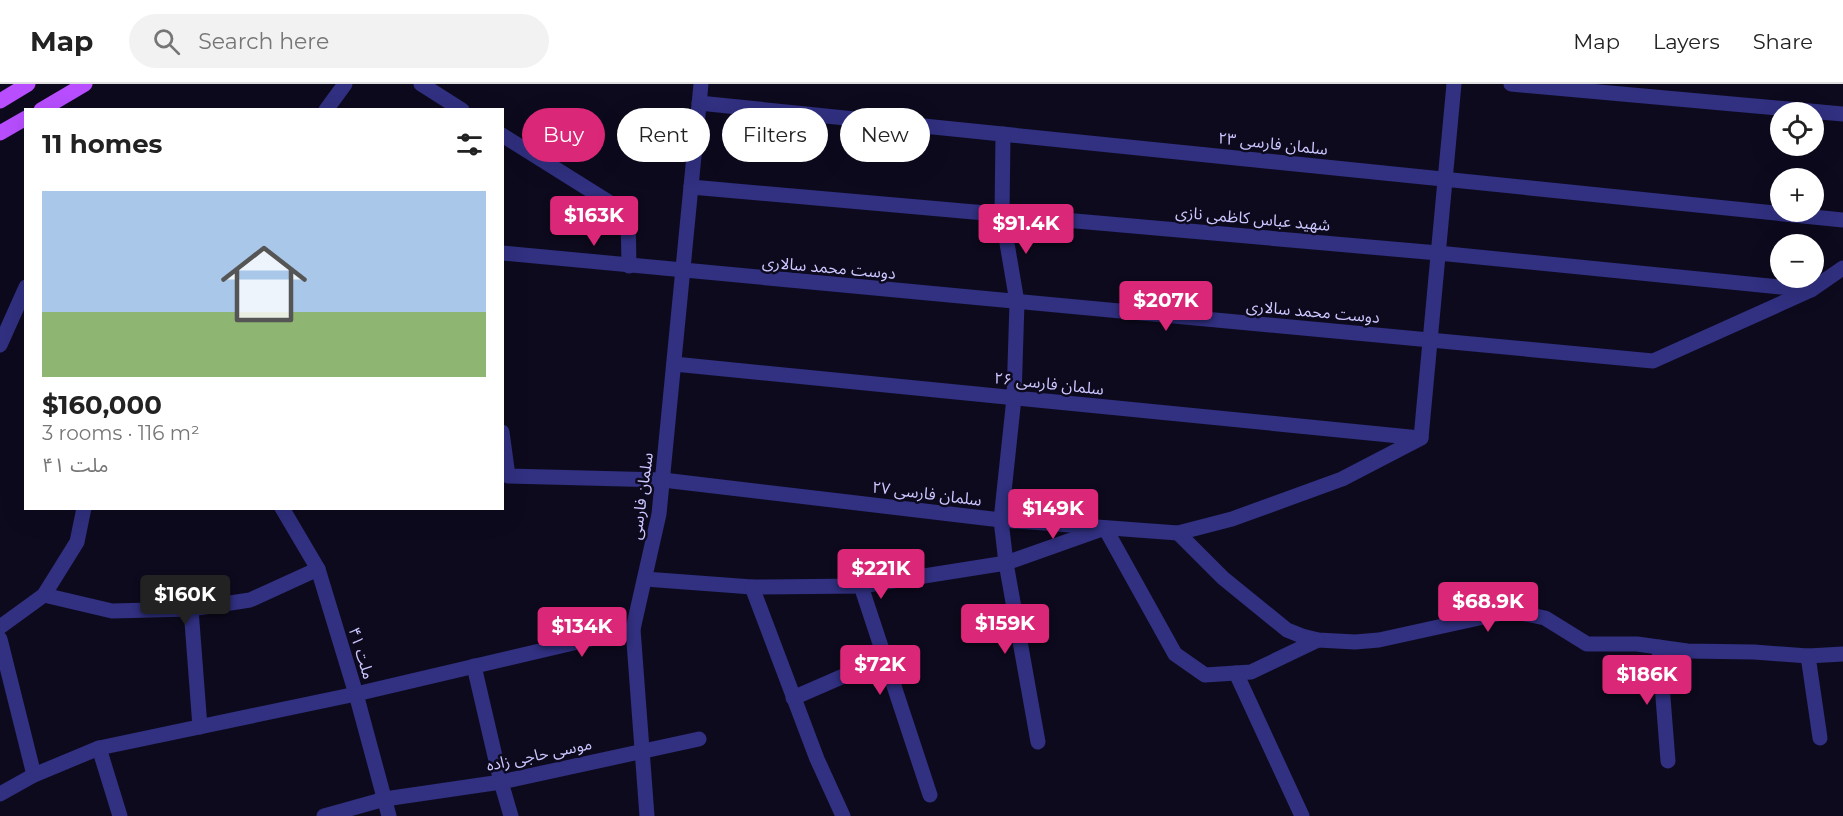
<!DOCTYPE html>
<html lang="en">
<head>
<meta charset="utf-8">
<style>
  :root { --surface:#fff; --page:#f2f2f2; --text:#222; --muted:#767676; --line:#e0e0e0; --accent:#db2777 }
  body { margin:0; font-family:Montserrat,"Noto Sans Arabic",sans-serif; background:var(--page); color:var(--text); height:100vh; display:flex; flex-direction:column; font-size:22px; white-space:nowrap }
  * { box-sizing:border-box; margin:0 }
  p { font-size:20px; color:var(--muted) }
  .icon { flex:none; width:33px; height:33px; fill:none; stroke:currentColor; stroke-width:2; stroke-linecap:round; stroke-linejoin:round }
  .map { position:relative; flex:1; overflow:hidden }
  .details { position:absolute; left:24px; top:24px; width:480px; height:402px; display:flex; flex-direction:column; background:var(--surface); border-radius:0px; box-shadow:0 6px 24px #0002 }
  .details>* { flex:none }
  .hud { position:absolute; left:522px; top:24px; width:570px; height:54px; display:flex; gap:12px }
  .buttons { position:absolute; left:1770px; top:18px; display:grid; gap:12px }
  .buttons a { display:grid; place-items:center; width:54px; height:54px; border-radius:50%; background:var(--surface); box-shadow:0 6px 24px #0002; font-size:30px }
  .price { position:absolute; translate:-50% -51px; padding:0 14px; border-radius:6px; background:var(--accent); color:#fff; font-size:20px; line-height:39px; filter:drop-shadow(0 2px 3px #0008) }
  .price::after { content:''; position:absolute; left:50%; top:36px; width:18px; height:14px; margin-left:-9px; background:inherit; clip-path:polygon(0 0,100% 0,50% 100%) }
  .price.on { background:#222; color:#fff }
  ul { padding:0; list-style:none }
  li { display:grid; align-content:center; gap:12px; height:318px; padding:0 18px }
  li span { display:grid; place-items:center; height:186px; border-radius:0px; color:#555 }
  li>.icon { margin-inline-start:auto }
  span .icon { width:108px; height:108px; fill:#fffc; stroke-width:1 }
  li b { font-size:26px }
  h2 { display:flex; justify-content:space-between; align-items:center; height:72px; padding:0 18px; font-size:26px }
  .tag { padding:0 21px; border-radius:27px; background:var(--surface); box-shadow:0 6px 24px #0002; font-size:21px; line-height:54px }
  .tag.on { background:var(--accent); color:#fff }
  header { display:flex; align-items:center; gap:36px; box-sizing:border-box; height:84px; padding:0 30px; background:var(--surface); border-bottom:2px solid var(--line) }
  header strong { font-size:28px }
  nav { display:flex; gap:33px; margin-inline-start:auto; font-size:21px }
  .search { width:420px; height:54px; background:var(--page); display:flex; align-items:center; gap:15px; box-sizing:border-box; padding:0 21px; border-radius:33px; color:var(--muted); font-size:22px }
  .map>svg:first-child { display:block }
</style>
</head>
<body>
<header>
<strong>Map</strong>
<div class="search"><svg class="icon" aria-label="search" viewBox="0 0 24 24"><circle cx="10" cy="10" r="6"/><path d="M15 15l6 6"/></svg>Search here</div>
<nav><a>Map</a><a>Layers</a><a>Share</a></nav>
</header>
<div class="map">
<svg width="1843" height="732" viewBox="0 0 1843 732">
  <rect width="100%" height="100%" fill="#0d0a1e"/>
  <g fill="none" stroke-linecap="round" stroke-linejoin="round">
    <g stroke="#313081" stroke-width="15">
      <path d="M421,0L462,26"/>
      <path d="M1511,0L1843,30"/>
      <path d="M699,19L1843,136"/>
      <path d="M326,26L345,0"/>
      <path d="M1003,50L1002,130L1017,218L1014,314L1001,436L1006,479L1038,658"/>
      <path d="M502,51L628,130L629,182"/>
      <path d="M691,103L1438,169L1811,206"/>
      <path d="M502,169L1653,277L1811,206L1843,184"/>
      <path d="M0,261L26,203"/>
      <path d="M674,280L1420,354"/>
      <path d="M502,348L508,392L663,396L1001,436L1178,449L1232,435L1342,395L1421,354"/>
      <path d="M1421,354L1454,0"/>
      <path d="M282,424L318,485L356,610L389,732"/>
      <path d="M1178,449L1223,494L1287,546L1302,552L1318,556L1355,558L1379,556L1511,527L1545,534L1587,560H1637L1687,567L1754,568L1808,572L1843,570"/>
      <path d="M645,495L752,503L861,502L1006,479L1105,444L1175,570L1205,591L1251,588L1318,556"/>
      <path d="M861,502L930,711"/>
      <path d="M752,503L817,675L843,732"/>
      <path d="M44,511L112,527L191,525L250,516L318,485"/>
      <path d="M191,525L200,643"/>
      <path d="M0,543L44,511L77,458L84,424"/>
      <path d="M633,545L647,732"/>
      <path d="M0,555L34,691"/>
      <path d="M1659,563L1668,677"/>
      <path d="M1808,572L1820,654"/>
      <path d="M474,582L501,698L511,732"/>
      <path d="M1236,589L1302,732"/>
      <path d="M793,614L885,574"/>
      <path d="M99,664L120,732"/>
      <path d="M0,710L34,691L99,664L356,610L633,545L659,430L701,0"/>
      <path d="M324,732L385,715L501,698L699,655"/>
    </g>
    <g stroke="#b84eff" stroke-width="15">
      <path d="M0,17L28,0"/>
      <path d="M41,26L85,0"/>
      <path d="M0,49L26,34"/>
    </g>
  </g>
  <g text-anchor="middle" stroke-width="5" stroke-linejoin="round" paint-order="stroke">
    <g font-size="16" fill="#ccc7ff" stroke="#0d0a1e">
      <text transform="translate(1273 59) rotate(6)" y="6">سلمان فارسی ۲۳</text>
      <text transform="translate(1253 134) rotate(5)" y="6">شهید عباس کاظمی نازی</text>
      <text transform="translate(829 183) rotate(5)" y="6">دوست محمد سالاری</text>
      <text transform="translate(1313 227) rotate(5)" y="6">دوست محمد سالاری</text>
      <text transform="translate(1049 299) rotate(6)" y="6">سلمان فارسی ۲۶</text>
      <text transform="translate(927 409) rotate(7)" y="6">سلمان فارسی ۲۷</text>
      <text transform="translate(641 412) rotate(-82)" y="6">سلمان فارسی</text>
      <text transform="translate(362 569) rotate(73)" y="6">ملت ۴۱</text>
      <text transform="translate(539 670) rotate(-12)" y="6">موسی حاجی زاده</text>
    </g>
  </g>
</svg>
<div class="buttons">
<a><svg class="icon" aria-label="locate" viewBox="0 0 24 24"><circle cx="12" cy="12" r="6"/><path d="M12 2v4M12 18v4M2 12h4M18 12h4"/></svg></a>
<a>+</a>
<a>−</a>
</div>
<b class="price" style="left:594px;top:163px">$163K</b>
<b class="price" style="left:1026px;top:171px">$91.4K</b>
<b class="price" style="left:1166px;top:248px">$207K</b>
<b class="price" style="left:1053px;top:456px">$149K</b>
<b class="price" style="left:881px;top:516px">$221K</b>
<b class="price on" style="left:185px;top:542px">$160K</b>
<b class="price" style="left:1488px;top:549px">$68.9K</b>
<b class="price" style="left:1005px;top:571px">$159K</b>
<b class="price" style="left:582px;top:574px">$134K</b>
<b class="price" style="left:880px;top:612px">$72K</b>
<b class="price" style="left:1647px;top:622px">$186K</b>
<div class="hud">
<a class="tag on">Buy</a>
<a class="tag">Rent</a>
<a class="tag">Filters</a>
<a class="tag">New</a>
</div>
<section class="details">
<h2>11 homes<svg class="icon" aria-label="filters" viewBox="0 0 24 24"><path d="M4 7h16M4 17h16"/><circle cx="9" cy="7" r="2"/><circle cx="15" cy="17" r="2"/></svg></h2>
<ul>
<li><span style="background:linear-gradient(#a9c7e8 65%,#8fb573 0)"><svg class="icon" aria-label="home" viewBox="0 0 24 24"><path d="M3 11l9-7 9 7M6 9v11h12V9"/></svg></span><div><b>$160,000</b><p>3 rooms · 116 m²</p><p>ملت ۴۱</p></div></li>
</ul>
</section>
</div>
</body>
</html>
